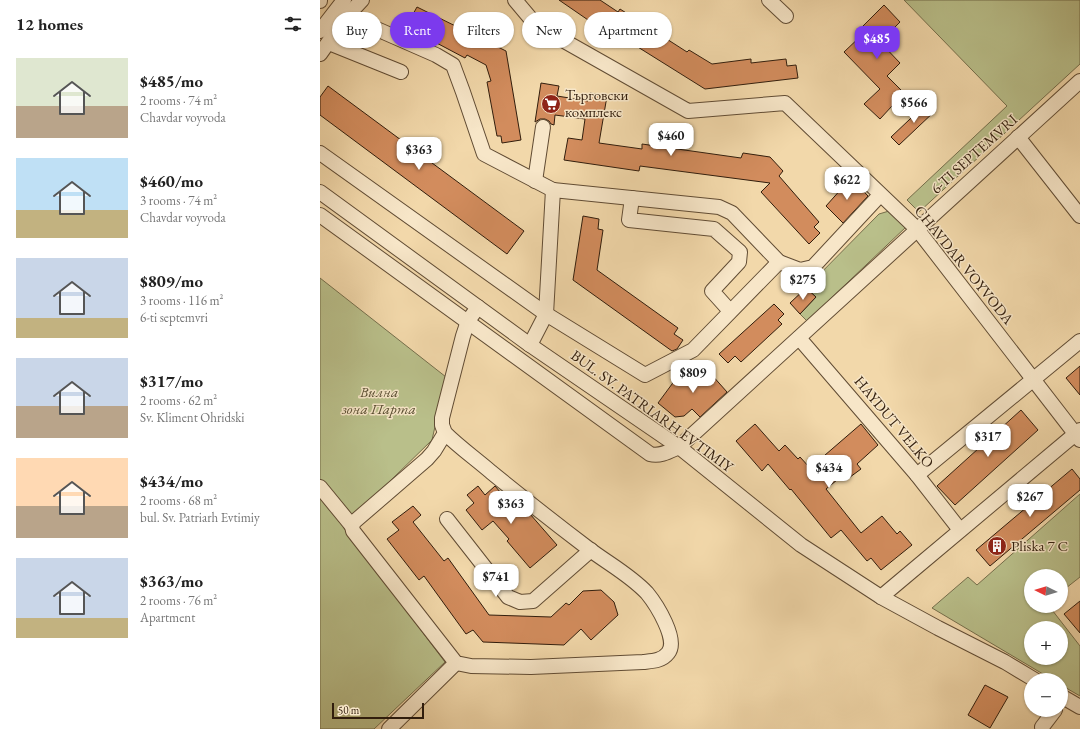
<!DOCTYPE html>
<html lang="en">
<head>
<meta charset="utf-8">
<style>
  :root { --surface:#fff; --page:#f2f2f2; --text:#222; --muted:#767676; --accent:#7c3aed }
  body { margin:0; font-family:"EB Garamond",serif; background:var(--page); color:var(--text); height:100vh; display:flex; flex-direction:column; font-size:15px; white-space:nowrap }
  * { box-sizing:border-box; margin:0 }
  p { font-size:13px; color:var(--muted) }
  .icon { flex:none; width:22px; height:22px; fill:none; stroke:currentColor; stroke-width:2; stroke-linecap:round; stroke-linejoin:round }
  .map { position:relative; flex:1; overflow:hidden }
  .side { display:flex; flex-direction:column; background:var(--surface); width:320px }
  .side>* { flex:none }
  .hud { position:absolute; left:12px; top:12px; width:380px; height:36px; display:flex; gap:8px }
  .needle { width:26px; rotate:275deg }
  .fabs { position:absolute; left:704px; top:569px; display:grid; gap:8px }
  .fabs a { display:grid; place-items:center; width:44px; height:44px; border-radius:50%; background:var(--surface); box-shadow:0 1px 3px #0004; font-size:20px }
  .scale { position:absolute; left:12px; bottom:10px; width:92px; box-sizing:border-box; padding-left:4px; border:2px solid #311d0c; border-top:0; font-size:11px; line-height:14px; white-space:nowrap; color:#311d0c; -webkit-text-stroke:3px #f7e6c8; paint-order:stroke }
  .price { position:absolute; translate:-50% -34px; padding:0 9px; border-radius:8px; background:#fff; color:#222; font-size:13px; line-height:26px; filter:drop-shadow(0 1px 2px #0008) }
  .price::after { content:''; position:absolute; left:50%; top:24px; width:12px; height:9px; margin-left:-6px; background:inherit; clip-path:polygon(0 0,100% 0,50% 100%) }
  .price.on { background:var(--accent); color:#fff }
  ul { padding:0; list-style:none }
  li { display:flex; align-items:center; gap:12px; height:100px; padding:0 16px }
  li span { display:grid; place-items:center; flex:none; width:112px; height:80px; border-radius:0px; color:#555 }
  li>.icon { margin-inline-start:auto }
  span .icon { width:48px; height:48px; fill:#fffc; stroke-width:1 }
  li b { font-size:17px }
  h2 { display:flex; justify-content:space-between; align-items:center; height:48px; padding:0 16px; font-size:17px }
  .pill { padding:0 14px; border-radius:18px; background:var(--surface); box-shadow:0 1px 3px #0004; font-size:14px; line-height:36px }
  .pill.on { background:var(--accent); color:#fff }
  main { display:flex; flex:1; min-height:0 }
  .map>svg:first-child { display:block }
</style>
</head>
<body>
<main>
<section class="side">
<h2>12 homes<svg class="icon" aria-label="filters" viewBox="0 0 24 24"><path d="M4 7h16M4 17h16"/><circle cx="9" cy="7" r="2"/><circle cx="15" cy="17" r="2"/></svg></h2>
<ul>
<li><span style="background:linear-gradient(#dfe7d0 60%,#b9a48a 0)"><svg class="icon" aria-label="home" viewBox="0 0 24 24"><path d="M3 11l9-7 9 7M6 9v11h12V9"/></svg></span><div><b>$485/mo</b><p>2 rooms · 74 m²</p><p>Chavdar voyvoda</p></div></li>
<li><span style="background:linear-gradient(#bfe0f5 65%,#c2b280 0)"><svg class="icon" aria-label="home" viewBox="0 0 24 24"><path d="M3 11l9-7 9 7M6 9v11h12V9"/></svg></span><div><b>$460/mo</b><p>3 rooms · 74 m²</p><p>Chavdar voyvoda</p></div></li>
<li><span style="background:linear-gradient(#c9d6e8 75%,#c2b280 0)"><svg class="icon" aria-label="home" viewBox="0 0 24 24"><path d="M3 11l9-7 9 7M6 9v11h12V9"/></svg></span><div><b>$809/mo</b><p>3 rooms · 116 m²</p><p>6-ti septemvri</p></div></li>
<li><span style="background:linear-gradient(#c9d6e8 60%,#b9a48a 0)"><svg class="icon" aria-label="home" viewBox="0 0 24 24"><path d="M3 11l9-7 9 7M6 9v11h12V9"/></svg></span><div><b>$317/mo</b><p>2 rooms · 62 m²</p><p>Sv. Kliment Ohridski</p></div></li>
<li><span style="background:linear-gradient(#ffd9b3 60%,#b9a48a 0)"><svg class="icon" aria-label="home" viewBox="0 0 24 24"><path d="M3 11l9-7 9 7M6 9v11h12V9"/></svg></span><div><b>$434/mo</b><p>2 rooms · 68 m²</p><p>bul. Sv. Patriarh Evtimiy</p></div></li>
<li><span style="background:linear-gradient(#c9d6e8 75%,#c2b280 0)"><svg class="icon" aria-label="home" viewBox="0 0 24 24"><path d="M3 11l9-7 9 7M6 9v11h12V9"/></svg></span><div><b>$363/mo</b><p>2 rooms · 76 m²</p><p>Apartment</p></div></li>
</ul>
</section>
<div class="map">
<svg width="760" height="729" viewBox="0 0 760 729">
  <rect width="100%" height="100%" fill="#f2d8aa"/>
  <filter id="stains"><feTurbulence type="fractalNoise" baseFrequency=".005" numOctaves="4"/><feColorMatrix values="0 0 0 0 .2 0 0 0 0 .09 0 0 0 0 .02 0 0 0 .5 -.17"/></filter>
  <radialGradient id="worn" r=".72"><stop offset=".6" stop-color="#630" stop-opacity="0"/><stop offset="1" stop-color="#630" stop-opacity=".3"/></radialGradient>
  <g fill="#b9bf8a" stroke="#756e4b" fill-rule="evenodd">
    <path d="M584,0H760V64L599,212L587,200L687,106Z"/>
    <path d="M569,211L586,227L487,321L480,314L496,297L486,288L559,214Z"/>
    <path d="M0,278L126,377L112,440L23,527L125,662L54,729H0Z"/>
    <path d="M760,494V577L741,592V576H711V606H729L760,646V696L741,685V680H733L612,608L648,577L657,585ZM711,628H741V658H711Z"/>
  </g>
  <g fill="#d28c5d" stroke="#311d0c">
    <path d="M239,0H280L298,12L300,9L367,52L369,50L392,64L431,59V63L466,59L467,66L476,65L478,78L385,89L289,29L287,33Z"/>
    <path d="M564,5L580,22L560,42L580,63L567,76L584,93L560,119L544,104L560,89L524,52L543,34L539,30Z"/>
    <path d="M97,7L186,51L201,140L182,143L181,136H177L167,82L171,81L166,65L147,55L145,58L94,31L96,27L88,23Z"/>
    <path d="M221,83L239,86L237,96L268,101L270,93L287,96L279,143L322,149V144L421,158L423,153L450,157L463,171L459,176L499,222L494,227L500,233L489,244L441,192L450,183L320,166L319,171L244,160L248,138L262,140L265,119L235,115L234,125L231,124L229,121L225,119H220L215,122Z"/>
    <path d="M8,86L204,231L187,254L0,115V97Z"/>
    <path d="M608,102L616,110L579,145L571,137Z"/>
    <path d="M531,178L548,196L523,223L506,206Z"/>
    <path d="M263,216L279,219L278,229L283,230L277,270L358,328L354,334L363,340L357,349L352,351L253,280Z"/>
    <path d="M486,288L496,297L480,314L470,303Z"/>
    <path d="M454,304L464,314L458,320L462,324L421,362L415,356L408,363L399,354Z"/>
    <path d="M383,365L407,392L380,417L372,409L364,416L355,417L338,403L355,380L363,384Z"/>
    <path d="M760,366V395L746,378Z"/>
    <path d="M701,410L718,430L635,505L617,486Z"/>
    <path d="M435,424L459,451L465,445L478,459L480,457L490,468L541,424L558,445L537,464L541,469L526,480L523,475L506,489L541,533L562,516L577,534L580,531L592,545L561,570L551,558L547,561L521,530L511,538L471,489L470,490L448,464L442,471L416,441Z"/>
    <path d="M752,469L760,479V490L670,566L656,550Z"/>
    <path d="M158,486L165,495L175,486L199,514L204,510L210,514L237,545L210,568L187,541L189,539L173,521L162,530L146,510L154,503L147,495Z"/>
    <path d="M93,506L101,515L93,522L124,561L128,558L169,615L231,617L246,603L249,605L263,591L281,590L294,602L298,615L271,640L261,629L244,645L163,642L153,630L146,634L104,576L99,580L67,539L79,530L72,522Z"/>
    <path d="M760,601V633L744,614Z"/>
    <path d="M665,685L688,697L670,728L648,715Z"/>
  </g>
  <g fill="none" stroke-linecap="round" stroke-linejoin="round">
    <defs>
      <g id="minor">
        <path d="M195,0L216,25L368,111L465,103L597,229L760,440"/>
        <path d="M449,0L466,16"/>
        <path d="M0,1V0"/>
        <path d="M27,16L116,55L133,65L143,92L164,154L233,190"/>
        <path d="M0,31L24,0"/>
        <path d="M9,43L81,72"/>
        <path d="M0,54L27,16L42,0"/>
        <path d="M698,137L760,216"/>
        <path d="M0,153L226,314L325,375L373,350L459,262L480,270L493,267L560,195"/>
        <path d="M215,181L223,127"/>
        <path d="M0,192L210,345L359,447L481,545L561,597L618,628L685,662L715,680"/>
        <path d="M312,198L309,220L394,229L420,252L419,262L392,291L410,311"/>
        <path d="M0,215L330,454C340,457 350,451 359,447L760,81"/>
        <path d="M479,338L597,475L640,530"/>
        <path d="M210,345L226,314L233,190L399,207L412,213L459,262"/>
        <path d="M125,433C139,447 156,459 171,472C203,498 236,524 269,549C289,564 310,575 327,593C336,604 359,640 348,653C342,661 332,661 323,662L211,667L151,666L136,663L33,531L32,526L34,522L107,459L114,451L125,433L122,425V418L143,336L148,321L158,307"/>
        <path d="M597,475L760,341"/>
        <path d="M0,487L32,526"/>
        <path d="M127,519L188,597L200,602L213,601L271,550"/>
        <path d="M561,597L760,430"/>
        <path d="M741,696L760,707"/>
        <path d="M722,727L735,710"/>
        <path d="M69,729L136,663"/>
      </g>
    </defs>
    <use href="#minor" stroke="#614c34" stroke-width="16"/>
    <use href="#minor" stroke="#f7e6c8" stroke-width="14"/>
  </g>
  <defs>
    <symbol id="supermarket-disc" viewBox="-11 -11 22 22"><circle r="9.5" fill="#8f2418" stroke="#f7e6c8"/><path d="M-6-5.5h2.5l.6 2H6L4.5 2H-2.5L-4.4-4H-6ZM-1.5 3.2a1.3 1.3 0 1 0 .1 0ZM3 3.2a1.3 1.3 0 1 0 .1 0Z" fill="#fff"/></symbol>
    <symbol id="building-disc" viewBox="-11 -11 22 22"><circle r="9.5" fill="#8f2418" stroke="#f7e6c8"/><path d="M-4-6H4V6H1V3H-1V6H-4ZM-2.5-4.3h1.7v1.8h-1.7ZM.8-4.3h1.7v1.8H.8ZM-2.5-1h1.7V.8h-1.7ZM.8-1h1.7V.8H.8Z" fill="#fff"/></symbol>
  </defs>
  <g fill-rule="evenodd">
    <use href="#supermarket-disc" x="220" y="93" width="22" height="22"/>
    <use href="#building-disc" x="666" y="535" width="22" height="22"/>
  </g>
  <g text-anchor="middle" stroke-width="3" stroke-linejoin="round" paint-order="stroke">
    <g font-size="15" fill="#311d0c" stroke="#f7e6c8" text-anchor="start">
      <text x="245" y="100">Търговски<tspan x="245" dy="17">комплекс</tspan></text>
      <text x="691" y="551">Pliska 7 C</text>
    </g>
    <g font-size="15" fill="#311d0c" stroke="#f7e6c8">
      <text transform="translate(654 154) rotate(-42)" y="5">6-TI SEPTEMVRI</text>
      <text transform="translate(644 265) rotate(51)" y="5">CHAVDAR VOYVODA</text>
      <text transform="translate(332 411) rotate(36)" y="5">BUL. SV. PATRIARH EVTIMIY</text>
      <text transform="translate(574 422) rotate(50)" y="5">HAYDUT VELKO</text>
    </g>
    <g font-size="15" font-style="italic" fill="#5a4e32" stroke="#f7e6c8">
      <text x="59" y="397">Вилна<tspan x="59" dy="17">зона Парта</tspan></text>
    </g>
  </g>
  <rect width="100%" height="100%" filter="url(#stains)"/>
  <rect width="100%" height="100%" fill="url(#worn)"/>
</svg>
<div class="fabs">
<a><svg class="needle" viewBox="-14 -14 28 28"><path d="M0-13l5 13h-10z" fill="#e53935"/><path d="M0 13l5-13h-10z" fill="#767676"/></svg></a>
<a>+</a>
<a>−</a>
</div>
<div class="scale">50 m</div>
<b class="price on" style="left:557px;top:60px">$485</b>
<b class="price" style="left:594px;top:124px">$566</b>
<b class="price" style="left:351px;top:157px">$460</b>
<b class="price" style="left:99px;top:171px">$363</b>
<b class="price" style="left:527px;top:201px">$622</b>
<b class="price" style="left:483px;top:301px">$275</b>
<b class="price" style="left:373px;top:394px">$809</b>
<b class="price" style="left:668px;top:458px">$317</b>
<b class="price" style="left:509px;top:489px">$434</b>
<b class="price" style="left:710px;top:518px">$267</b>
<b class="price" style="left:191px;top:525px">$363</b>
<b class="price" style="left:176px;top:598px">$741</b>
<div class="hud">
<a class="pill">Buy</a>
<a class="pill on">Rent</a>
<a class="pill">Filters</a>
<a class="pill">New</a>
<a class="pill">Apartment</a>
</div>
</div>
</main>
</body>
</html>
